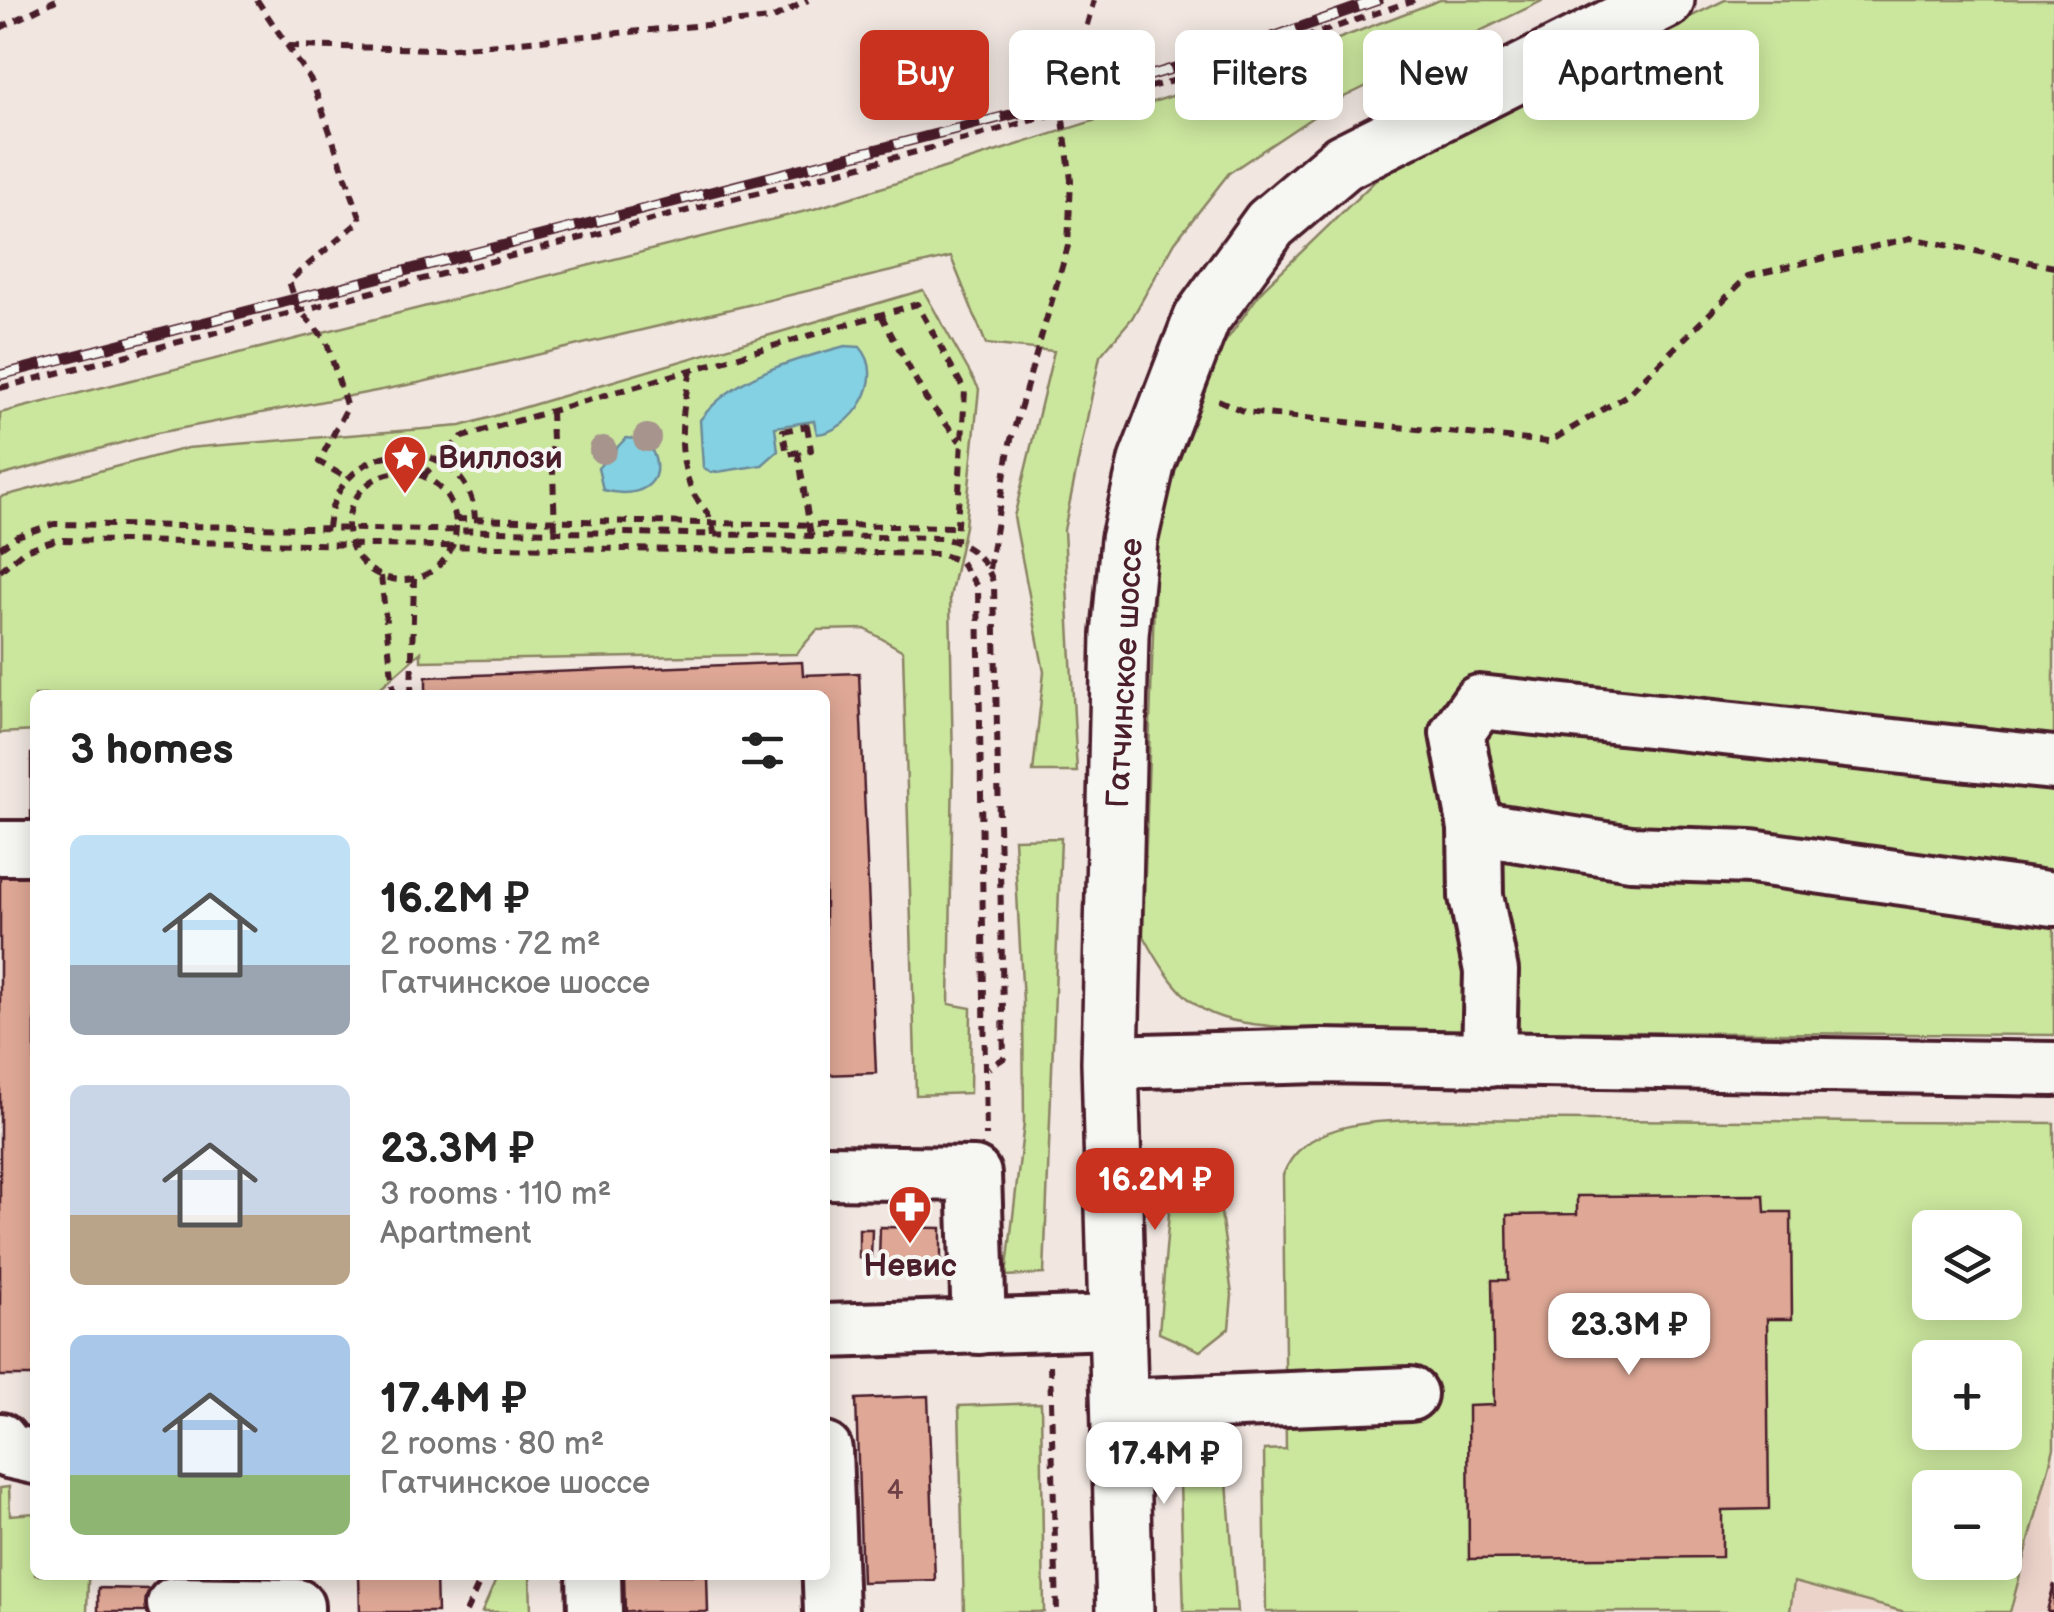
<!DOCTYPE html>
<html lang="en">
<head>
<meta charset="utf-8">
<style>
  :root { --surface:#fff; --page:#f6f6f6; --text:#222; --muted:#767676; --accent:#c8321e }
  body { margin:0; font-family:"Balsamiq Sans",sans-serif; background:var(--page); color:var(--text); height:100vh; display:flex; flex-direction:column; font-size:38px; white-space:nowrap }
  * { box-sizing:border-box; margin:0 }
  p { font-size:32px; color:var(--muted) }
  .icon { flex:none; width:55px; height:55px; fill:none; stroke:currentColor; stroke-width:2; stroke-linecap:round; stroke-linejoin:round }
  .map { position:relative; flex:1; overflow:hidden }
  .sheet { position:absolute; left:30px; top:690px; width:800px; height:890px; display:flex; flex-direction:column; background:var(--surface); border-radius:15px; box-shadow:0 5px 25px #0003 }
  .sheet>* { flex:none }
  .banner { position:absolute; left:860px; top:30px; width:950px; height:90px; display:flex; gap:20px }
  .controls { position:absolute; left:1912px; top:1210px; display:grid; gap:20px }
  .controls a { display:grid; place-items:center; width:110px; height:110px; border-radius:15px; background:var(--surface); box-shadow:0 5px 25px #0003; font-size:50px }
  .price { position:absolute; translate:-50% -85px; padding:0 22px; border-radius:20px; background:#fff; color:#222; font-size:32px; line-height:65px; filter:drop-shadow(0 2px 5px #0008) }
  .price::after { content:''; position:absolute; left:50%; top:60px; width:30px; height:22px; margin-left:-15px; background:inherit; clip-path:polygon(0 0,100% 0,50% 100%) }
  .price.active { background:var(--accent); color:#fff }
  ul { padding:0; list-style:none }
  li { display:flex; align-items:center; gap:30px; height:250px; padding:0 40px }
  li span { display:grid; place-items:center; flex:none; width:280px; height:200px; border-radius:15px; color:#555 }
  li>.icon { margin-inline-start:auto }
  span .icon { width:120px; height:120px; fill:#fffc; stroke-width:1 }
  li b { font-size:42px }
  h2 { display:flex; justify-content:space-between; align-items:center; height:120px; padding:0 40px; font-size:42px }
  .tag { padding:0 35px; border-radius:15px; background:var(--surface); box-shadow:0 5px 25px #0003; font-size:35px; line-height:90px }
  .tag.active { background:var(--accent); color:#fff }
  .map>svg:first-child { display:block }
</style>
</head>
<body>
<div class="map">
<svg width="2054" height="1612" viewBox="0 0 2054 1612">
  <rect width="100%" height="100%" fill="#f1e6e0"/>
  <filter id="ink" filterUnits="userSpaceOnUse"><feTurbulence type="fractalNoise" baseFrequency=".01" numOctaves="2"/><feDisplacementMap in="SourceGraphic" scale="20" xChannelSelector="R" yChannelSelector="G"/><feConvolveMatrix kernelMatrix="1 2 1 2 8 2 1 2 1" color-interpolation-filters="sRGB"/></filter>
  <g filter="url(#ink)">
    <g fill="#ecd3ca">
      <path d="M2054,1448V1612H2010Z"/>
      <path d="M1794,1582L1825,1589L1905,1612H1790Z"/>
    </g>
    <g fill="#cbe79e" stroke="#8a8364" stroke-width="2.5" fill-rule="evenodd">
      <path d="M1440,0H1544L1340,99L1229,173L1175,242L1132,318L1100,356L1064,530L1077,772H1033L1044,672L1014,517L1054,351L986,344L951,257L418,383L157,433L0,476V413L814,209L1267,66Z"/>
      <path d="M1725,0H2054V1035L1312,1030C1214,1021 1191,1024 1143,934L1156,543L1183,430L1218,352L1263,289L1380,176L1522,98Z"/>
      <path d="M923,290L979,389L965,526L950,597L953,767L949,1004L971,1008L970,1093L916,1095L903,651L865,629L817,630L796,654L421,661V652L372,695H35V731L0,733V497L187,448L461,426Z"/>
      <path d="M1061,838L1044,1274L1006,1276L1024,1123L1023,1002L1014,839Z"/>
      <path d="M1437,1119L2054,1123V1448L2010,1612H1905L1794,1582L1790,1612H1266L1264,1450L1286,1449L1283,1175C1305,1116 1387,1122 1437,1119ZM1930,1228H2005V1302H1930ZM1930,1358H2005V1432H1930ZM1930,1488H2005V1562H1930Z"/>
      <path d="M1173,1165L1215,1168L1232,1295L1229,1328L1200,1351L1159,1333Z"/>
      <path d="M1041,1403L1044,1612H964L959,1406Z"/>
      <path d="M1179,1451L1225,1455L1237,1612H1184Z"/>
      <path d="M9,1487L10,1515L35,1513V1575H94L88,1580L87,1612H0V1488Z"/>
      <path d="M498,1575H530L531,1612H482Z"/>
    </g>
    <g fill="#83d1e2" stroke="#6c8a99" stroke-width="2.5">
      <path d="M845,346L860,347C888,378 853,431 817,434L814,421L775,427L778,451L762,465L711,473L703,467L700,420C734,375 793,360 845,346Z"/>
      <path d="M626,438L646,440C673,480 643,501 603,490L598,468Z"/>
    </g>
    <g fill="#dfa896" stroke="#4a1f2b" stroke-width="2.5">
      <path d="M802,662L803,675L859,673L876,1073L825,1075V695H426V677Z"/>
      <path d="M31,754H35V1376H0V861H31Z"/>
      <path d="M1764,1195L1765,1212H1791L1792,1319H1767L1769,1509L1722,1510V1557L1469,1559L1468,1406L1494,1405L1492,1280H1508L1507,1215L1577,1214V1196Z"/>
      <path d="M880,1227L941,1228V1262L879,1261Z"/>
      <path d="M859,1229H872L871,1259L859,1258Z"/>
      <path d="M928,1396L935,1580L862,1582L856,1399Z"/>
      <path d="M359,1575H436L437,1612H360Z"/>
      <path d="M624,1575H707L708,1612H625Z"/>
      <path d="M2054,1584V1612H2050L2047,1611Z"/>
      <path d="M98,1588L150,1589V1612H98Z"/>
    </g>
    <g fill="none" stroke-linecap="round" stroke-linejoin="round">
      <defs>
        <g id="minor">
          <path d="M1475,828L1631,853L1751,857L2054,899"/>
          <path d="M0,848H31"/>
          <path d="M1489,1060L1491,971L1476,896L1475,828L1457,733L1479,702L2054,763"/>
          <path d="M1110,1062L1320,1056L2054,1069"/>
          <path d="M825,1172L974,1174L979,1327"/>
          <path d="M825,1331L1114,1322"/>
          <path d="M1118,1406L1410,1394"/>
          <path d="M0,1440L8,1451L35,1457"/>
          <path d="M825,1450L831,1612"/>
          <path d="M594,1575L595,1612"/>
          <path d="M174,1604L297,1606V1612"/>
        </g>
        <path id="major" d="M1125,1612L1110,1062L1120,635L1129,540L1147,461L1202,318L1270,224L1343,162L1666,0"/>
      </defs>
      <use href="#minor" stroke="#4a1f2b" stroke-width="60"/>
      <use href="#major" stroke="#4a1f2b" stroke-width="62"/>
      <g stroke="#4a1f2b" stroke-width="6" stroke-dasharray="10 8" stroke-linecap="butt">
        <path d="M257,0L313,84L361,220L289,281L298,309L326,340L347,408L319,462L347,478"/>
        <path d="M0,28L56,0"/>
        <path d="M289,46L442,49L772,19L808,0"/>
        <path d="M881,315L926,399L960,441"/>
        <path d="M691,371C682,409 676,450 691,488C698,507 713,511 714,535"/>
        <path d="M0,388L954,142L1208,71L1414,0"/>
        <path d="M1218,400L1245,412L1549,442L1627,395L1748,276L1911,238L2054,267"/>
        <path d="M551,411L555,532"/>
        <path d="M807,426L811,450L787,454L783,431Z"/>
        <path d="M798,452L811,536"/>
        <circle cx="402" cy="526" r="54"/>
        <path d="M423,476L462,437L917,304L965,391L956,541"/>
        <path d="M456,519L954,527"/>
        <path d="M328,528C336,432 470,429 475,519"/>
        <path d="M0,548L17,536L54,524L941,538C969,543 986,558 994,585L1004,1058L989,1068"/>
        <path d="M989,569L1010,443L1068,246L1071,180L1062,112L1094,0"/>
        <path d="M0,571L25,550L56,540L940,554L960,561L978,588L986,1136"/>
        <path d="M381,576L394,695"/>
        <path d="M411,695L414,579"/>
        <path d="M1050,1365L1057,1612"/>
        <path d="M466,1612L483,1575"/>
      </g>
      <use href="#minor" stroke="#f6f6f2" stroke-width="52"/>
      <use href="#major" stroke="#f6f6f2" stroke-width="55"/>
      <defs>
        <path id="rail" d="M0,375L1080,97L1253,44L1378,0"/>
      </defs>
      <use href="#rail" stroke="#4a1f2b" stroke-width="11"/>
      <use href="#rail" stroke="#f6f6f2" stroke-width="8" stroke-dasharray="22" stroke-linecap="butt"/>
    </g>
    <g fill="#a7948c">
      <circle cx="647" cy="438" r="14"/>
      <circle cx="603" cy="450" r="14"/>
    </g>
  </g>
  <defs>
    <symbol id="sight-pin" viewBox="-11 -11 22 30"><path d="M0 17L-7.5 6A9.5 9.5 0 1 1 7.5 6Z" fill="#c8321e" stroke="#f6f6f2"/><path d="M0-6L1.8-2.2L6-1.7L2.9 1.2L3.7 5.4L0 3.3L-3.7 5.4L-2.9 1.2L-6-1.7L-1.8-2.2Z" fill="#fff"/></symbol>
    <symbol id="pharmacy-pin" viewBox="-11 -11 22 30"><path d="M0 17L-7.5 6A9.5 9.5 0 1 1 7.5 6Z" fill="#c8321e" stroke="#f6f6f2"/><path d="M-2-6h4v4h4v4h-4v4h-4v-4h-4v-4h4Z" fill="#fff"/></symbol>
  </defs>
  <g fill-rule="evenodd">
    <use href="#sight-pin" x="380" y="432" width="50" height="68"/>
    <use href="#pharmacy-pin" x="885" y="1182" width="50" height="68"/>
  </g>
  <g text-anchor="middle" stroke-width="8" stroke-linejoin="round" paint-order="stroke">
    <g font-size="28" fill="#6f4146">
      <text x="895" y="1499">4</text>
    </g>
    <g font-size="32" font-weight="bold" fill="#4a1f2b" stroke="#f6f6f2" text-anchor="start">
      <text x="438" y="468">Виллози</text>
      <text x="910" y="1276" text-anchor="middle">Невис</text>
    </g>
    <g font-size="32" fill="#4a1f2b" stroke="#f6f6f2">
      <text transform="translate(1124 673) rotate(-87)" y="11">Гатчинское шоссе</text>
    </g>
  </g>
</svg>
<div class="controls">
<a><svg class="icon" aria-label="layers" viewBox="0 0 24 24"><path d="M12 4l9 5-9 5-9-5zM3 14l9 5 9-5"/></svg></a>
<a>+</a>
<a>−</a>
</div>
<b class="price active" style="left:1155px;top:1233px">16.2M ₽</b>
<b class="price" style="left:1629px;top:1378px">23.3M ₽</b>
<b class="price" style="left:1164px;top:1507px">17.4M ₽</b>
<div class="banner">
<a class="tag active">Buy</a>
<a class="tag">Rent</a>
<a class="tag">Filters</a>
<a class="tag">New</a>
<a class="tag">Apartment</a>
</div>
<section class="sheet">
<h2>3 homes<svg class="icon" aria-label="filters" viewBox="0 0 24 24"><path d="M4 7h16M4 17h16"/><circle cx="9" cy="7" r="2"/><circle cx="15" cy="17" r="2"/></svg></h2>
<ul>
<li><span style="background:linear-gradient(#bfe0f5 65%,#9aa5b1 0)"><svg class="icon" aria-label="home" viewBox="0 0 24 24"><path d="M3 11l9-7 9 7M6 9v11h12V9"/></svg></span><div><b>16.2M ₽</b><p>2 rooms · 72 m²</p><p>Гатчинское шоссе</p></div></li>
<li><span style="background:linear-gradient(#c9d6e8 65%,#b9a48a 0)"><svg class="icon" aria-label="home" viewBox="0 0 24 24"><path d="M3 11l9-7 9 7M6 9v11h12V9"/></svg></span><div><b>23.3M ₽</b><p>3 rooms · 110 m²</p><p>Apartment</p></div></li>
<li><span style="background:linear-gradient(#a9c7e8 70%,#8fb573 0)"><svg class="icon" aria-label="home" viewBox="0 0 24 24"><path d="M3 11l9-7 9 7M6 9v11h12V9"/></svg></span><div><b>17.4M ₽</b><p>2 rooms · 80 m²</p><p>Гатчинское шоссе</p></div></li>
</ul>
</section>
</div>
</body>
</html>
